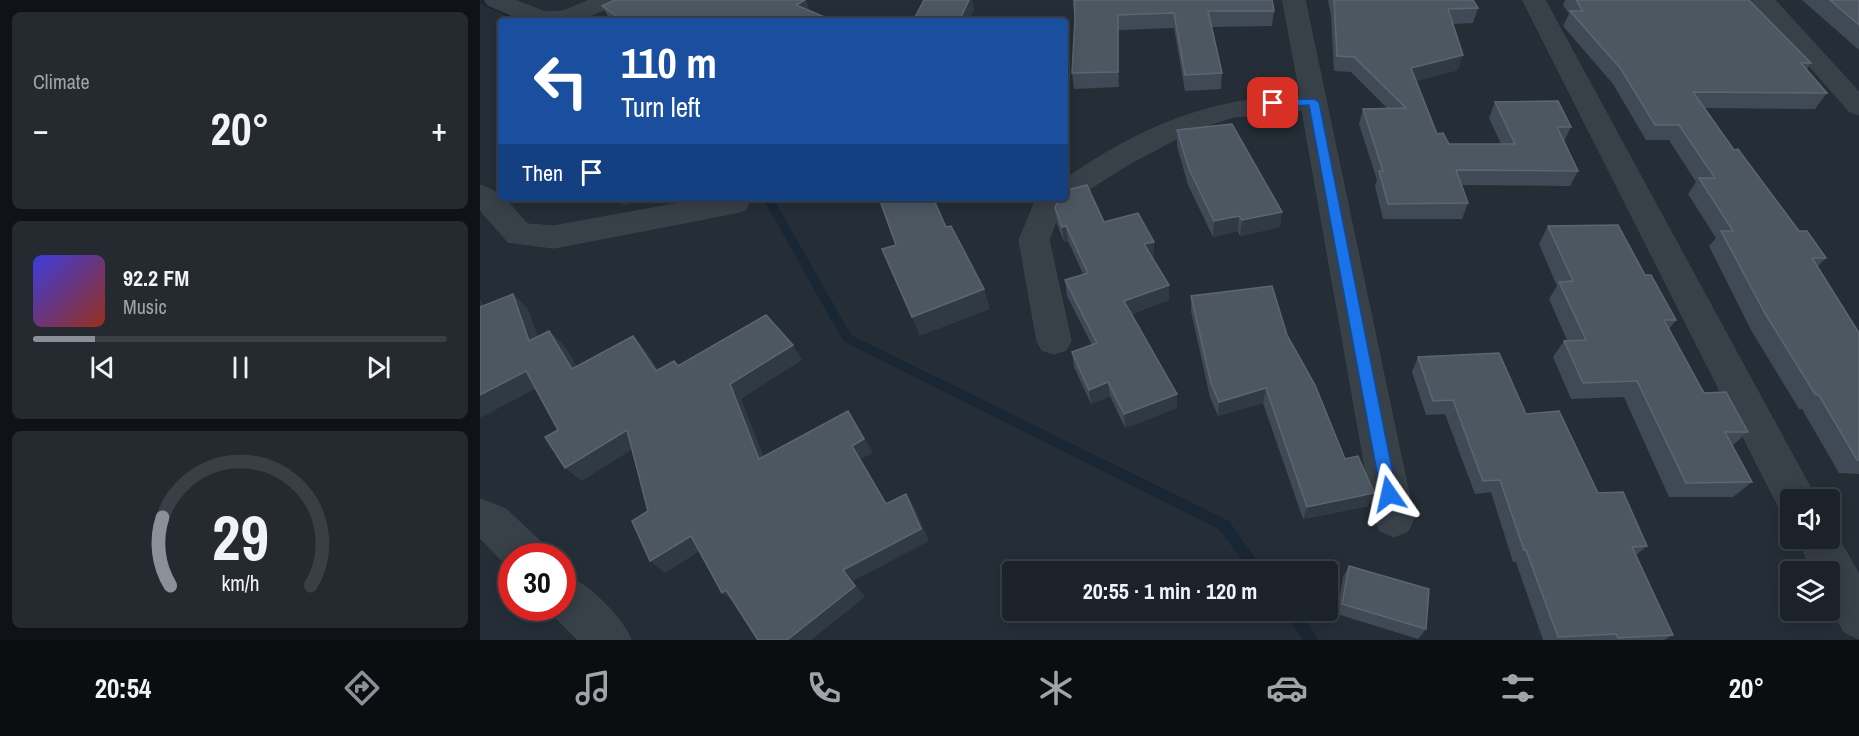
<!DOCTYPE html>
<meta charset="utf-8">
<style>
body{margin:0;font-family:"Archivo Narrow",sans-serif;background:#252a31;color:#f1f3f6;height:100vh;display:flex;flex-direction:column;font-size:22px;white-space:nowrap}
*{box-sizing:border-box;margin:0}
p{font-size:20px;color:#a0a4a8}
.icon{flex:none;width:33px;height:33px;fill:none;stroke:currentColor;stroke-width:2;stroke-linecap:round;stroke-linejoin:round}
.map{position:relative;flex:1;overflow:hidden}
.drawer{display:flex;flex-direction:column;gap:12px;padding:12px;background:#0f1317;width:480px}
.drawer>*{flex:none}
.guide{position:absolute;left:18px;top:18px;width:570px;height:183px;border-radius:6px;box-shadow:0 3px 15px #0003,0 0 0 2px #3a3f46;background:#1a4fa0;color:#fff;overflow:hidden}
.tools{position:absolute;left:1300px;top:489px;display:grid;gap:12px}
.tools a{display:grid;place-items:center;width:60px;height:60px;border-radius:6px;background:#1c2229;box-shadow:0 3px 15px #0003,0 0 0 2px #3a3f46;font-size:30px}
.speed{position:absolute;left:18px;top:543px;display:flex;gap:12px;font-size:30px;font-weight:700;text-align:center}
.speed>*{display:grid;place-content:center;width:78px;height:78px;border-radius:50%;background:#1c2229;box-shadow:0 3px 15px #0003,0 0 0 2px #3a3f46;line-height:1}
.speed .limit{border:9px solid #d22;background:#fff;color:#111}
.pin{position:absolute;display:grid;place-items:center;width:51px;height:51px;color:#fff;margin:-26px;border-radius:12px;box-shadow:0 3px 9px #0006}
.me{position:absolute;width:66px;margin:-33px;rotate:349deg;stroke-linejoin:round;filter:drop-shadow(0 0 4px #0008)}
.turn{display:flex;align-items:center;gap:21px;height:126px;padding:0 24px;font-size:27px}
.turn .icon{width:78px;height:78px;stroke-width:2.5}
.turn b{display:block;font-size:42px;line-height:51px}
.then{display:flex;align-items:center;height:57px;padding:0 24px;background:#0003;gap:12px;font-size:22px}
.big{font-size:45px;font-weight:700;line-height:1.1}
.drawer .widget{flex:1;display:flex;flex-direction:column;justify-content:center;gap:9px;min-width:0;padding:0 21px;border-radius:9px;background:#252a31}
.drawer .dial{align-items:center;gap:0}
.dial svg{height:156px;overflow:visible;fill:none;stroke:#3a3f46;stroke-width:7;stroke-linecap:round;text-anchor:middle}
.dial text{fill:#f1f3f6;stroke:none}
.song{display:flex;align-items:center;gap:18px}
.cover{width:72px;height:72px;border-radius:9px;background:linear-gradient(135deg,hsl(240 70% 55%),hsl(10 70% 35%))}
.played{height:6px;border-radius:3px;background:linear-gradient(90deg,#8c9099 15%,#3a3f46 15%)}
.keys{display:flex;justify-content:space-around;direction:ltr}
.heat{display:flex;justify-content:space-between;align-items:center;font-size:33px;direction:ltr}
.trip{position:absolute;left:522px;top:561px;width:336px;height:60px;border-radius:6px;background:#1c2229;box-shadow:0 3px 15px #0003,0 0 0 2px #3a3f46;font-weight:700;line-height:60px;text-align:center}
.tabs{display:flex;height:96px;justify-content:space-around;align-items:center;background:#0b0e10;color:#a0a4a8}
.tabs .icon{width:42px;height:42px}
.tabs .active{color:#8c9099}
.tabs b{font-size:27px;color:#f1f3f6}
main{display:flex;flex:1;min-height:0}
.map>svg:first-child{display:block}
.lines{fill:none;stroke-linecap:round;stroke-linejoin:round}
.stream{fill:#192634;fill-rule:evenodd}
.minor-casing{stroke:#414951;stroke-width:1}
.minor{fill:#384048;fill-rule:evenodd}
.wall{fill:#404a56}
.shaded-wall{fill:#303a45}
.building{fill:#4c5762;stroke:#5c6671;stroke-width:1.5}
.route{fill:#1a73e8;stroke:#114b97;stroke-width:1.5}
</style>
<main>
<section class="drawer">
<div class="widget"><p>Climate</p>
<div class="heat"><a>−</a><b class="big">20°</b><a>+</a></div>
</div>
<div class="widget">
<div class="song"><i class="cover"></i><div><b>92.2 FM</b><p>Music</p></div></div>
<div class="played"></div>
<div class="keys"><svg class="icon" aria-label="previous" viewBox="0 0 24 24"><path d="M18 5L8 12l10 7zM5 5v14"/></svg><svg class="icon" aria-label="pause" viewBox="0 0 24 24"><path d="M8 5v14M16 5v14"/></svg><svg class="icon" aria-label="next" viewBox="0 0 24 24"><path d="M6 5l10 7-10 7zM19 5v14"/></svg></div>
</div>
<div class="widget dial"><svg viewBox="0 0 100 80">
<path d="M14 69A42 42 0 1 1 86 69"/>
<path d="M14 69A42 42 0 0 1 10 34" stroke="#8c9099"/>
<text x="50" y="56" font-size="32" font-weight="700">29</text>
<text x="50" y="72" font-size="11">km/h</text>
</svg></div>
</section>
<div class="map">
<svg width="1379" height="640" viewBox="0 0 1379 640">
<rect width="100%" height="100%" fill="#252e37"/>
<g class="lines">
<g class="stream">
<path d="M0,0h4l45,21h-10l-39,-17z"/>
<path d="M283,198h10l78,137 378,186 36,51h-14l-32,-43 -376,-188z"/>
<path d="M803,610h16l20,30h-16z"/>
</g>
<defs>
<g id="minor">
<path d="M5,0h29l31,12 18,-1 27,-11h29l-3,5 -40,16h-52l-36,-16z"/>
<path d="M803,0h22l109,518 -6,13 -14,6 -14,-6 -6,-13 -72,-408 -69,7 -40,13 -64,34 -59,37 -11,11 -10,28 22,101 -5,9 -12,4 -12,-4 -5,-9 -18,-101 17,-40 29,-2v-19c76,-52 142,-80 235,-84z"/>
<path d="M1043,0h22l265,487 5,13h-24v16l-9,-3z"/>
<path d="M1272,0h23l84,92v23l-9,-3z"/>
<path d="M0,185c21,6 33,23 47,39l27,2 154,-28h38l3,5 -4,7 -10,3 -181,35 -46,-6 -28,-32z"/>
<path d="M0,499l26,10 35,33 5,14h-34l-1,14 -31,-32z"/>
<path d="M1350,524l29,50v65l-15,-7 -14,-27v-33h-17l-16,-34h33z"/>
<path d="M82,573c25,10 59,42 69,67h-53l-32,-32h16z"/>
</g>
</defs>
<use href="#minor" class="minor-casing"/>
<use href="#minor" class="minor"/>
</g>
<g class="wall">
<path d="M594,0l200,11 -2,15 -60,1 10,46 -1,16 -36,2 -11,-63 -55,2v57l-45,2 -2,-16 3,-55z"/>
<path d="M848,0h145l5,8 -5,15 -20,1 5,46 -42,11 21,53 12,10h52l-12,-26 6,-16 76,25 -7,14 14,30 -8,15 -108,-1 6,18 -6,16h-79l-8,-33 2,-6 -18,-56 4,-15 24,-1 -36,-36 -17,-1 -3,-55z"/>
<path d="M1085,0h184l62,63 -5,7 21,23 -12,16 -110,-1 29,42 65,81 27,27 -8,8 41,67v141l-20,-1 -37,-64h-3l-48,-79 -42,-84 7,-8 -28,-44 8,-12 -27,-42h-23l-33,-56 -50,-58 6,-12 -6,-9z"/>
<path d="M1322,0h57v50z"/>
<path d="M122,6l208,5 24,10h-223z"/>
<path d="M697,130l103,97 -40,9 -2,-5 -25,6 -25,-52 -11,-39z"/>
<path d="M575,208l49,14 50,35 -2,1 17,42 -37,14 45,80v14l-52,20 -15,-32 -19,8 -17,-37 -2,-15 20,-7 -25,-49 -2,-16 18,-6 -15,-33 -4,1 -7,-18z"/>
<path d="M1068,226l97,49 31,45 -7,9 35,64 44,39 -16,14 20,36 -19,15h-64l-45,-100 -53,2 -18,-42 11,-16 3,-1 -18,-41 8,-13 -18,-42z"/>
<path d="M711,296l154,163 23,47 -65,13 -40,-116 -45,13 -8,-19 -19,-86z"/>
<path d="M938,357l108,57 121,132 -11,9 37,80 -9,5h-121l-27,-78h-3l-22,-70 -16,2 -30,-80 -19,1 -14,-43z"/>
<path d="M869,566l77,63 -8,10 -81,-25 6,-37z"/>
</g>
<g class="shaded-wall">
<path d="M326,0l6,17 -16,-12z"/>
<path d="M489,0h3l2,10 -5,11h-10z"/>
<path d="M638,15l1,15v57l-1,-15z"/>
<path d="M983,55l-5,15 -51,14 4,-16z"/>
<path d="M138,198h23l-17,8z"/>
<path d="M802,212l-2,15 -40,9 2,-16z"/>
<path d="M759,216l-1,15 -25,6 1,-16z"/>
<path d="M586,226l2,15 -4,1 -2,-15z"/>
<path d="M674,242v15l-9,3 -1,-16z"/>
<path d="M689,285v15l-44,16 -1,-15z"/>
<path d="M504,289l6,20 -70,27 -8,-19z"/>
<path d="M33,294l15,15 17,47 -16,-15z"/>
<path d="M0,299l14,24 -14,-13z"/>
<path d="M69,331l15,14 23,38 -15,-14z"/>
<path d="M153,336l13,15 23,35 -13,-15z"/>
<path d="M313,345l9,15 -61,39 29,73 -11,-13 -29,-75z"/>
<path d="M46,371l16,14 -62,33v-23z"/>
<path d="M628,382l2,14 -19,8 -2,-14z"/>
<path d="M786,388l-3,15 -45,13 1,-14z"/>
<path d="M697,394v14l-52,20 -1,-14z"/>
<path d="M368,411l25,42 -12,6 33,57 -42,-70z"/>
<path d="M147,430l15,13 -60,38 -17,-13z"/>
<path d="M894,493l-6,13 -65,13 4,-12z"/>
<path d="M426,494l8,12 15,35 -76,40 12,16 -54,43h-24z"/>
<path d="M211,536l14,12 -40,25 -15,-12z"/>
<path d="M246,590l9,13 -13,-10z"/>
</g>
<g class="building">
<path d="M135,0h190l-9,5 38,16h-210l-22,-15z"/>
<path d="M444,0h45l-10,21h-46z"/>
<path d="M594,0h198l2,11h-66l14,62 -37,2 -11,-62 -56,2v57l-46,1 3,-55z"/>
<path d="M854,0h139l5,8 -30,1 15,46 -52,13 26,66 6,-1 6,11h66l-20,-42 63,-1 13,26h-14l21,44 -122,-1 12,33 -80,1 -9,-33h4l-20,-62 43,-1 -52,-51 -17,-1z"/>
<path d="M1096,0h173l62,63h-10l26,30 -134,-1 41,58 4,-1 61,82h8l19,27h-14l47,75v127h-2l-38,-65 -4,-1 -49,-79 -45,-84h12l-34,-53h16l-36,-53h-24l-34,-56 -51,-58h13z"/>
<path d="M1350,0h29v25z"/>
<path d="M752,124l50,88 -40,8 -3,-4 -25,5 -25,-52 -12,-39z"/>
<path d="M607,185l17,37 34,-9 16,29 -10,2 25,41 -45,16 53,93 -53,20 -16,-32 -19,8 -17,-38 25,-9 -32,-63 23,-7 -22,-47 -4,1 -7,-19 4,-10h6v-7l2,-1z"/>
<path d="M399,198h54l13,29 5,-1 33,63 -72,28 -30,-68 14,-4z"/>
<path d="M1138,225l27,50h6l25,45h-12l40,73 22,-1 22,40h-23l27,50 -66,1 -49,-102 -54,2 -19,-42 22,-1 -27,-58 14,-1 -25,-55z"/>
<path d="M792,286l15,49 28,50 30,74 13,-3 16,37 -67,14 -41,-119 -47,14 -8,-19 -20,-87z"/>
<path d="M33,294l16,47 20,-10 23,38 61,-33 23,35 18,-10 4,5 88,-51 27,30 -63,39 29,75 89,-48 16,28 -12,7 34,58 20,-10 15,35 -78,41 12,16 -68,54h-29l-32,-50 -4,3 -31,-57 -41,25 -18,-40 16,-10 -21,-81 -62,38 -20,-31 13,-7 -32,-59 -46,24v-88z"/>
<path d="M1019,353l27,61 33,-3 39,82 25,-1 24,54 -15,1 41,88 -55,3 -2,-4 -58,3 -32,-87h-2l-24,-70 -17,1 -30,-81 -20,1 -15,-44z"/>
<path d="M869,566l80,23 -3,40 -84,-25z"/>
</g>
<path class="route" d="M834,99l5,3 78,392 -2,6 -6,2 -5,-2 -3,-6 -72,-389 -36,2 -5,-4 5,-3z"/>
</svg>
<div class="tools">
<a><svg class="icon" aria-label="sound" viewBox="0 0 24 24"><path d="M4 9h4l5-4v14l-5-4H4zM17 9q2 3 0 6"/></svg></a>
<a><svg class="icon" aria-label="layers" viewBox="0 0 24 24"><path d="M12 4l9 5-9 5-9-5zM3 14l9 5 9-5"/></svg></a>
</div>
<div class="speed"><div class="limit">30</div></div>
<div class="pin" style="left:793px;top:103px;background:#d93025"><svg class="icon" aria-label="arrive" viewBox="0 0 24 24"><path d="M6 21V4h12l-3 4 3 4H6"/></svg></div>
<svg class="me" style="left:909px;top:494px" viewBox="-20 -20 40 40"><path d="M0-17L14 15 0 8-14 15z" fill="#1a73e8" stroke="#fff" stroke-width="4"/></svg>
<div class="trip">20:55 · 1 min · 120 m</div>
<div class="guide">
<div class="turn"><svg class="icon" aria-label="left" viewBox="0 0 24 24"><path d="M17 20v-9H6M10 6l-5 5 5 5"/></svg><div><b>110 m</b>Turn left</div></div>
<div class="then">Then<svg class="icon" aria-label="arrive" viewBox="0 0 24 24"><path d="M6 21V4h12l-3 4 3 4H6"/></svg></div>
</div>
</div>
</main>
<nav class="tabs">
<b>20:54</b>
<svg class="icon active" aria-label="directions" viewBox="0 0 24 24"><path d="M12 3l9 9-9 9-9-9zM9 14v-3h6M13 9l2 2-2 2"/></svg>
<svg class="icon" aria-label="music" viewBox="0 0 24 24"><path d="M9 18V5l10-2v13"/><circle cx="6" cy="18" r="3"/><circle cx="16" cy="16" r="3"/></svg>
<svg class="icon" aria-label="phone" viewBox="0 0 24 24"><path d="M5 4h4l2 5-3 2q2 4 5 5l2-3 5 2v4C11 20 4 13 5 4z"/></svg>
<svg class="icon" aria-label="climate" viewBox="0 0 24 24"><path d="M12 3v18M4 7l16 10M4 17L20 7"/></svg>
<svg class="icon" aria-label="car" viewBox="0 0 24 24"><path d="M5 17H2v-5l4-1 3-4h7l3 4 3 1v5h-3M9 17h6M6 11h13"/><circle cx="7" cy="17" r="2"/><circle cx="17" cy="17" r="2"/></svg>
<svg class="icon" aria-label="filters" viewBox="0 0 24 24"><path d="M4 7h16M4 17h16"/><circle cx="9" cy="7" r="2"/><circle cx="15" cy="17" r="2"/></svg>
<b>20°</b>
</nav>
